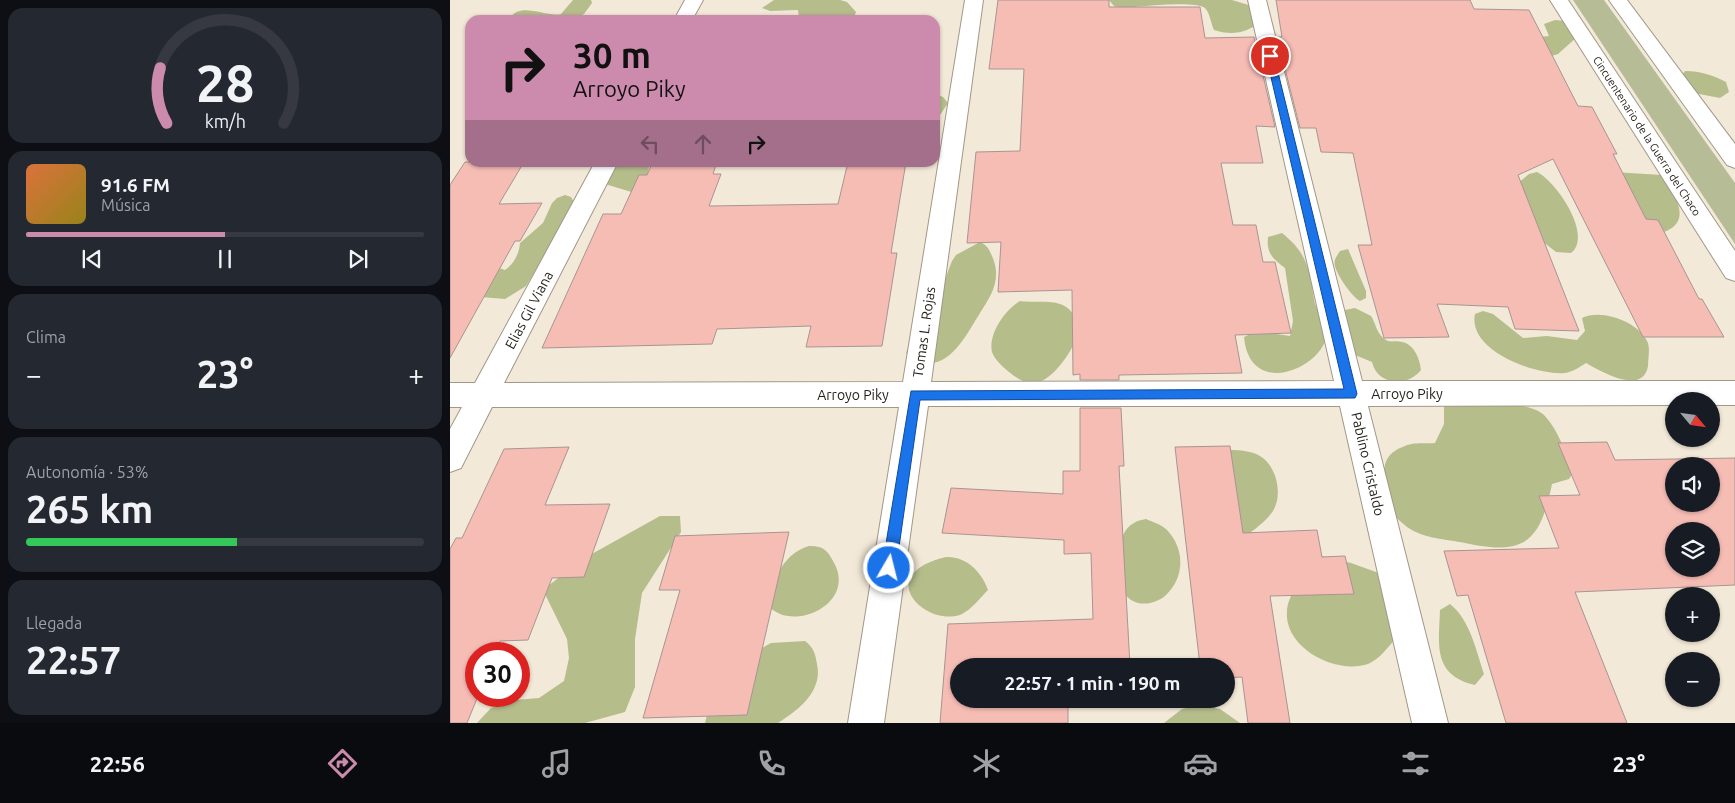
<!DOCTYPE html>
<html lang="es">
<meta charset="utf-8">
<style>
body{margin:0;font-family:Ubuntu,sans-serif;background:#242831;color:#f1f3f6;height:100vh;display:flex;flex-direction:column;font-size:19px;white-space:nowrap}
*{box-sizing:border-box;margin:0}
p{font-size:16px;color:#9ea1a6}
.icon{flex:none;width:28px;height:28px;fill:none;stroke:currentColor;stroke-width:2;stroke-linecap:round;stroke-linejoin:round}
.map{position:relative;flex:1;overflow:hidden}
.side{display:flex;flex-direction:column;gap:8px;padding:8px;background:#0d0f14;width:450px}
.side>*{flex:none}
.hud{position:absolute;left:15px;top:15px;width:475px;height:152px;border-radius:15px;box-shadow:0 1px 4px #0004;background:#cc8bad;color:#111;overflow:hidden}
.needle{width:32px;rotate:119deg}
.fabs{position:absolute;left:1215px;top:392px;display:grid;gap:10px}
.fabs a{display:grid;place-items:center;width:55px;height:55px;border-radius:50%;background:#171b24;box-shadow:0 1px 4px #0004;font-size:25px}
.speed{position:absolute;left:15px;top:642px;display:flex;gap:10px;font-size:25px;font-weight:700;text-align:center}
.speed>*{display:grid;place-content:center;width:65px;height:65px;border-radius:50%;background:#171b24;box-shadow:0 1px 4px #0004;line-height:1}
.speed .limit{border:8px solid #d22;background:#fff;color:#111}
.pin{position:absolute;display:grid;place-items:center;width:42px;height:42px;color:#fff;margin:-21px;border:2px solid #fff;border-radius:50%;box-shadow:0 1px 5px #0007}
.me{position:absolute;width:55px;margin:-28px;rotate:8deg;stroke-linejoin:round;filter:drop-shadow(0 0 4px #0008)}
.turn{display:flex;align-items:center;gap:18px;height:105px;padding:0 25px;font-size:22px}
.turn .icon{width:65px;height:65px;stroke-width:2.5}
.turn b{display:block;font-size:35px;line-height:42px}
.lanes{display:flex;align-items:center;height:48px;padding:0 25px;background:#0003;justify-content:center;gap:25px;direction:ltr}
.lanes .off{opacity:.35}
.big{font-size:38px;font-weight:600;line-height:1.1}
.side .tile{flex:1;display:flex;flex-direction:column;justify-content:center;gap:8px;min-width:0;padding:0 18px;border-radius:15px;background:#242831}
.side .dial{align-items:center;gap:0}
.dial svg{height:130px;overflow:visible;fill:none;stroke:#363941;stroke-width:7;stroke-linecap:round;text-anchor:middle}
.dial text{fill:#f1f3f6;stroke:none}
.song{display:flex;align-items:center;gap:15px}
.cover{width:60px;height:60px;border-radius:8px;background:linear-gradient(135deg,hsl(20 70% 55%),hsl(50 70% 35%))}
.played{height:5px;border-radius:2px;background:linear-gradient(90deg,#cc8bad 50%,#363941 50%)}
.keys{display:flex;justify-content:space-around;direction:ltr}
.heat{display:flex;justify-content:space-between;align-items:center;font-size:28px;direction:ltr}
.charge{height:8px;border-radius:4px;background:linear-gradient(90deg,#34c759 53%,#363941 0)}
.trip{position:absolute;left:500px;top:658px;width:285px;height:50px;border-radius:25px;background:#171b24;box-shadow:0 1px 4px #0004;font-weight:600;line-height:50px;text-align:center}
.dock{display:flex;height:80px;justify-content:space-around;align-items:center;background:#090b0e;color:#9ea1a6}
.dock .icon{width:35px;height:35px}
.dock .active{color:#cc8bad}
.dock b{font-size:22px;color:#f1f3f6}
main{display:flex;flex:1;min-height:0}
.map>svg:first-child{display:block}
.green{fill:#b6bd96}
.forest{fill:#b5bd8b}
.building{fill:#f6bdb5;stroke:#a99491;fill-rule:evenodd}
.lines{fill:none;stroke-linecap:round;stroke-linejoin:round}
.minor-casing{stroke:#a19888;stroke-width:2}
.minor{fill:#fff;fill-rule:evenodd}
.route{fill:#1a73e8;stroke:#114b97}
.labels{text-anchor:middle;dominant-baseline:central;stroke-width:4.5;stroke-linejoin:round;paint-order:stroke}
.far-street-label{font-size:11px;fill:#201d16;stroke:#fff}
.street-label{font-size:14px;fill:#201d16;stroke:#fff}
</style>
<main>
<section class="side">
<div class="tile dial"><svg viewBox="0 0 100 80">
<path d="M14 69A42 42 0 1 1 86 69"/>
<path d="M14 69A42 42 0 0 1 10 35" stroke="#cc8bad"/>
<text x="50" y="56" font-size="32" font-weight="700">28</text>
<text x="50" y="72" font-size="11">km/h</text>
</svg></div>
<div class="tile">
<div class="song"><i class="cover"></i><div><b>91.6 FM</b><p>Música</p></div></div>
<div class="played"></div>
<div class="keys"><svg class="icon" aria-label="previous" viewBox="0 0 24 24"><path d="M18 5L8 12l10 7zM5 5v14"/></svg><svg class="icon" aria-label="pause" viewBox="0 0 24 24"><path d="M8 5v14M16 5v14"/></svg><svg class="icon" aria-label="next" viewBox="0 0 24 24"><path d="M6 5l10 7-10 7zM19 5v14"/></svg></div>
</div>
<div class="tile"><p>Clima</p>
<div class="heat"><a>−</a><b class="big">23°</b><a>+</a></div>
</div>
<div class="tile"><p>Autonomía · 53%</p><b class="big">265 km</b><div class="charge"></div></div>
<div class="tile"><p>Llegada</p><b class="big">22:57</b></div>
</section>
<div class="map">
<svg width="1285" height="723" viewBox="0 0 1285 723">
<rect width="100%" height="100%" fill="#f3e9d8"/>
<path class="green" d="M1123,0h31l131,183v61z"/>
<g class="forest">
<path d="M123,0h18l1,3 -8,11 -9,5 -66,1c10,-20 37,-2 52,-6z"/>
<path d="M324,0h66l7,2 9,10 -3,8c-14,0 -41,3 -54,-3l-1,-7 -28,1 -8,-3z"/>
<path d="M659,0h123l20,6 4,19c-13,9 -27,10 -42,5 -3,-6 -4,-17 -9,-22 -11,-8 -67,-1 -84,0l-7,-2z"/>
<path d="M1105,20l11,1 11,16 -19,17 -10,3 -9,-20 10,-1 -5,-12z"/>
<path d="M1235,71c16,0 27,4 41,11l3,10 -9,6 -26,-5 -14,-15z"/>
<path d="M485,94l8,3 5,6 -10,15 2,4 -5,10z"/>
<path d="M162,163h38l-2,9 2,4 -12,18 -33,-10 3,-9 6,-5z"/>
<path d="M1087,172c20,10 56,64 34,81l-15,-1 -19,-15 -20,-53 12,-10z"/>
<path d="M1163,172l49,3c12,19 32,46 2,57l-8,-2 -48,-53z"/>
<path d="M115,195l6,2 4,7 -11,35 -21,19 -17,28 -21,13 -24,-2 18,-29 6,2c9,-6 14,-16 15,-27l23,-20 9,-20 5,-5z"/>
<path d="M832,233c25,20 27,35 32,66 1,12 12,18 13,31 2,36 -77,72 -83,7l13,-6 33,5 3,-15 -8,-53c-12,-9 -19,-15 -17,-31z"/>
<path d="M530,242c7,3 9,7 12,14 10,22 0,39 -12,57 -12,19 -30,57 -58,49 -8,-2 -11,-3 -16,-9l3,-8 32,-43 3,-20 8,-21 4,-6z"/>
<path d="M898,249l18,42v7l-6,3c-8,-4 -23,-26 -25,-35 -2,-6 2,-10 5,-15z"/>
<path d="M570,301c20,3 47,-6 56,19 4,10 -3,28 -9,36 -7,10 -20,27 -34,27 -9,0 -18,-6 -24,-11 -7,-6 -14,-12 -17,-20 -4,-18 13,-42 28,-51z"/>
<path d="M905,308l16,8c5,8 6,19 15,24 5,3 10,0 16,2 12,2 18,17 19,28 -14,18 -44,15 -49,-8l-17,-7 -16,-35 6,-10z"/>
<path d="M1033,311l10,3 30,24 24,-2 30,4 8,-9 -3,-13c19,-10 58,4 66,25 2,7 0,16 0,23 -5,30 -48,5 -62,-3 -6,4 -14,9 -21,10 -28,3 -98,-22 -90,-59z"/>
<path d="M994,404c25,0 83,-6 101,12 13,14 21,38 29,55l-5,8 -17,5c-12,58 -27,72 -87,59 -19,-4 -41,-4 -58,-16 -5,-4 -13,-11 -16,-16 -3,-4 -3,-13 -4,-18 -4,-22 -7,-38 18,-47 8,-4 21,-2 30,-3l9,-19z"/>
<path d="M780,450c10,0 22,1 30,6 17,10 23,39 13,55 -7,10 -19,19 -29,26l-49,-66z"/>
<path d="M210,516h20l1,16 -39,61 -7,46v48l-10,25 -40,11h-108l14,-15 24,-8 24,-2 25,-17 5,-23 -2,-19 -24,-49 38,-30z"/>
<path d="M696,519c7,3 16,6 21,11 18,19 18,47 -1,65 -13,12 -37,13 -44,-7 -2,-5 -1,-13 -2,-19 -1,-23 -1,-46 26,-50z"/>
<path d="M359,546c13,0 18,3 24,15 26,43 -43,74 -66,43 8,-25 14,-49 42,-58z"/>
<path d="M871,556l30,7 47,17 -2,58c-8,9 -16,21 -28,26 -32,11 -85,-16 -81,-54 2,-20 22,-39 34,-54z"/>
<path d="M496,557c20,-1 36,15 42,33 -8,8 -16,19 -26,24 -34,15 -92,-39 -16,-57z"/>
<path d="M1000,604c20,16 26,46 34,70l-9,11c-43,-10 -36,-41 -35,-75z"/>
<path d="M355,641c9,7 10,12 12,23 6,27 -18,46 -39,59h-73l2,-8 53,-66 11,-6z"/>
<path d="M750,705l20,4 20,14h-76l18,-14z"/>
</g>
<g class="building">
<path d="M548,0h111v7h91l5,31 49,-1 21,90 -19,-1 7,37h-42l12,62h23l7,37h12l16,71 -56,2 7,38 -123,2v5h-39v-6l-7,1 -1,-85 -74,2 3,-50 -34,1 9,-91 44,-1 4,-82h-35z"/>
<path d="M826,0h194l4,9 55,1 49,96 14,1 25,47h-4l33,65 12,1 41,79h3l22,38h-81l-90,-178 -35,16 61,156 -64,-2 -7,-22 -71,-3 12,33 -65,1 -26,-93h14l-19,-92 -32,-1 -5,-24h-16l-23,-91h5z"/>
<path d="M15,162h59l-25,42 43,-1 -22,38h-5l-65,117v-173z"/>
<path d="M203,162h64l-4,12h8l-12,32 129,-2 10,-42h58l-15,91h6l-15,93 -76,1 5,-21 -94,3 -5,15 -170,4 61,-134h18l18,-39h8z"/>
<path d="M630,408h41l3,58h-5l11,200h-171v33h109v24h-128l8,-99 145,-5 -2,-66 -27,1v-14l-122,-7 9,-45 112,6v-23h17z"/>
<path d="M1157,442l8,18 120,-2v127l-160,7 52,131h-121l-38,-128 -11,1 -13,-45 115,-3 -20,-52 41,-1 -22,-52zM1224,466h37v38h-37zM1224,531h37v38h-37z"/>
<path d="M780,446l13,87 74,-3 5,27 23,-1 9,38 -84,2 20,127h-42l-6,-46 -16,1v-12h-26l-25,-219z"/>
<path d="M119,447l-24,58 65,-1 -26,73 -32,1 -24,62 -28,1 -5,13h-19l2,42 -11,27h-17v-174l6,-11h6l42,-89z"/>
<path d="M339,532l-42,183 -104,3 37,-128h-21l16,-54z"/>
</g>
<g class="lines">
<defs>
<g id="minor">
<path d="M235,0h18l-11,20h-18z"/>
<path d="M515,0h18l-52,382 403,-1 -86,-381h18l96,381h373v24h-24v-4h-37v4l-306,1 80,317h-36l-72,-317h-412l-44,317h-36l51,-316h-407l-31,61 -11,4v-43l12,-22h-12v-24h25l120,-221h23l-114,221 399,-1z"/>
<path d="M1100,0h18l167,251v30l-9,-3z"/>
<path d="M1159,0h18l108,144v24l-8,-3z"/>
</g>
</defs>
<use href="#minor" class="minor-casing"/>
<use href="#minor" class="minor"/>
</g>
<path class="route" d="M820,54l4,2 83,338 -2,4 -435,2 -24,168 -2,5 -5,2 -5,-2 -2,-5 29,-177 433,-2 -78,-333z"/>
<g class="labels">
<g class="far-street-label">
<text transform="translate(1197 136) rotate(57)">Cincuentenario de la Guerra del Chaco</text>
</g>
<g class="street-label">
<text transform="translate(79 310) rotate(-62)">Elias Gil Viana</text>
<text transform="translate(474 332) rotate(-82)">Tomas L. Rojas</text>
<text x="957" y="394">Arroyo Piky</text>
<text x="403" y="395">Arroyo Piky</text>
<text transform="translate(918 464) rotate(77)">Pablino Cristaldo</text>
</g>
</g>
</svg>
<div class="fabs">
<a><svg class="needle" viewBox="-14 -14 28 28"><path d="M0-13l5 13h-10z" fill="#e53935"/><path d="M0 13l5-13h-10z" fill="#9ea1a6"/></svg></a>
<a><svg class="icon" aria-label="sound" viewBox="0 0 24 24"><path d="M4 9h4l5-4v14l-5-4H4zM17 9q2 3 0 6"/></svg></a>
<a><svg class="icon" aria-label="layers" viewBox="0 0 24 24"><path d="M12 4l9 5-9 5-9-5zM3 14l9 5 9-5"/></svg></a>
<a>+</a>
<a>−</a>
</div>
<div class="speed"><div class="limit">30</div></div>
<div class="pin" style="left:820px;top:56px;background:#d93025"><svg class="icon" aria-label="arrive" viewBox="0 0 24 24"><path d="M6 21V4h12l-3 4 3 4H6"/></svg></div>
<svg class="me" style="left:439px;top:568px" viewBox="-20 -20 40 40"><circle r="17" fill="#1a73e8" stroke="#fff" stroke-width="3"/><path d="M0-11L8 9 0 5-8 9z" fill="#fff"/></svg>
<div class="trip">22:57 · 1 min · 190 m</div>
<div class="hud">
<div class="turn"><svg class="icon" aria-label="right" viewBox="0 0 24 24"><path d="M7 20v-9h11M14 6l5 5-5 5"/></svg><div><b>30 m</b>Arroyo Piky</div></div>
<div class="lanes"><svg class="icon off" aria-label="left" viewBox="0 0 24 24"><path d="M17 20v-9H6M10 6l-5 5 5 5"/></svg><svg class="icon off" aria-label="ahead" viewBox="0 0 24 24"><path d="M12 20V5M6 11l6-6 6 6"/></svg><svg class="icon" aria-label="right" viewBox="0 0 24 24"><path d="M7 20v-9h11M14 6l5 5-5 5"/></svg></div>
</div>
</div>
</main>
<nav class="dock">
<b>22:56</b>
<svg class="icon active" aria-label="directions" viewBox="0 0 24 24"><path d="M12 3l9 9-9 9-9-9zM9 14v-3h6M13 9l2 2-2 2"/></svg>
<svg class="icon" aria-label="music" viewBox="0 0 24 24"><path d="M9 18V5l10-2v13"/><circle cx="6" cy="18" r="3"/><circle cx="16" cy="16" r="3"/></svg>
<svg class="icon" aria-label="phone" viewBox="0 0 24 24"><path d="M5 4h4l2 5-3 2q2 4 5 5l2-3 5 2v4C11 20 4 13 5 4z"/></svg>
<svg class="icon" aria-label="climate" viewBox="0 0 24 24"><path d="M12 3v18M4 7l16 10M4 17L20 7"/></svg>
<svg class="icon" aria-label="car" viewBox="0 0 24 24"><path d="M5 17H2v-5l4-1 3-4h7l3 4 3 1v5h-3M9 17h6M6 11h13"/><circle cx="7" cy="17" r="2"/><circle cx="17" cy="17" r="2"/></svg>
<svg class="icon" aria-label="filters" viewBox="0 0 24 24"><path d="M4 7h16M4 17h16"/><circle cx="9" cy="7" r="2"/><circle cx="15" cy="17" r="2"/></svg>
<b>23°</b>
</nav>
